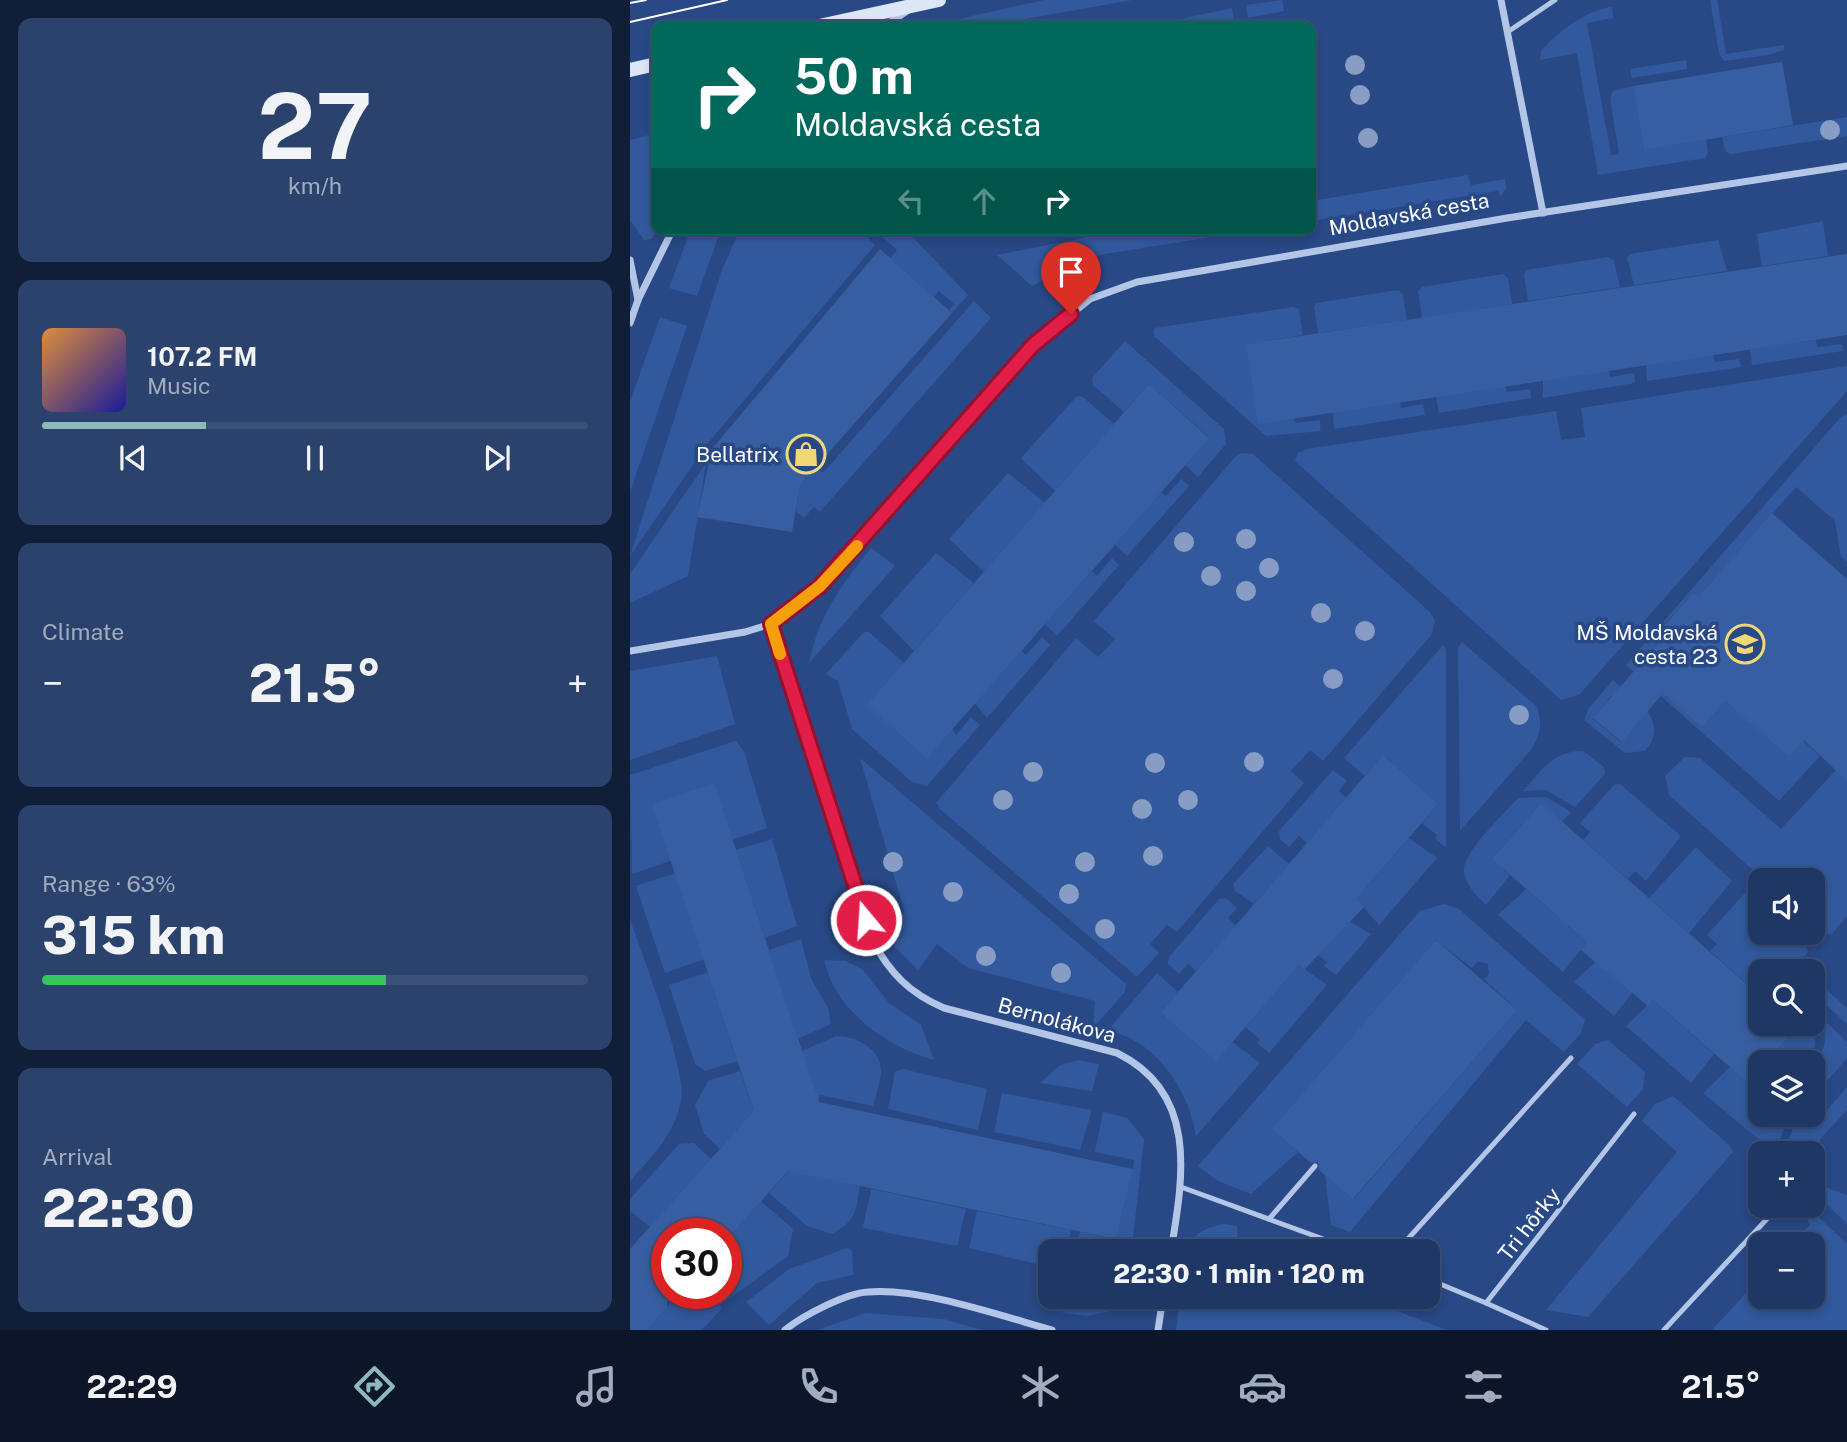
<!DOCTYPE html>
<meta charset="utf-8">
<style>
body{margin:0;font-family:"Public Sans",sans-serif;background:#2b426d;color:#f1f3f6;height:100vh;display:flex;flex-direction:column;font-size:26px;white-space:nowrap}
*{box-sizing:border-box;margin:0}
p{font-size:23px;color:#a1acbf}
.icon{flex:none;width:38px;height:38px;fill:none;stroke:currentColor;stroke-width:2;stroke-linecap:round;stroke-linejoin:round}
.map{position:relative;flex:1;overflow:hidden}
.details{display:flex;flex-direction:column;gap:18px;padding:18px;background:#101e37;width:630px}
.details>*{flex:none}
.top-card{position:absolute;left:21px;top:21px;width:665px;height:214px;border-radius:14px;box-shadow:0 4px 10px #0003,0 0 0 2px #3c5178;background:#00695c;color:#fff;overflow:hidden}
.tools{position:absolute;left:1118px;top:868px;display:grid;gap:14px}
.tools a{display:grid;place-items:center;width:77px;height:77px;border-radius:14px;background:#1e3764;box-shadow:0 4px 10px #0003,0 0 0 2px #3c5178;font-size:35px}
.speed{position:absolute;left:21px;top:1218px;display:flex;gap:14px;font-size:35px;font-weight:700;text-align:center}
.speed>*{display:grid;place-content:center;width:91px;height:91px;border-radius:50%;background:#1e3764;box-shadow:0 4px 10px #0003,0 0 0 2px #3c5178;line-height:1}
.speed .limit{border:10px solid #d22;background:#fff;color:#111}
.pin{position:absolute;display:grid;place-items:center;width:60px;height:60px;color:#fff;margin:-72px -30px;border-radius:50% 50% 50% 0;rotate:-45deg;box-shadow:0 0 7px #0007}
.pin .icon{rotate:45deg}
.me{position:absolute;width:77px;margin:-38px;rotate:342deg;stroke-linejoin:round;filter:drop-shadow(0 0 5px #0008)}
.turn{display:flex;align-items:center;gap:24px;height:147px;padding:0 28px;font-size:32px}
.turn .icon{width:91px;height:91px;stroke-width:2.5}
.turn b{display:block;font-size:49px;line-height:60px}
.lanes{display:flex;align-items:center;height:66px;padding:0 28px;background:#0003;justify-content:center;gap:35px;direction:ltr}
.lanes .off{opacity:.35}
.big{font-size:52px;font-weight:800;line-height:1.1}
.details .tile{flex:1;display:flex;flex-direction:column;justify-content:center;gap:10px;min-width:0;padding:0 24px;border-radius:14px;background:#2b426d}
.details .dial{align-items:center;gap:0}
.dial b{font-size:91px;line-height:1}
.song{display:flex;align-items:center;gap:21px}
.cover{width:84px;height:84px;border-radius:10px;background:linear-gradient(135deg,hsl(30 70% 55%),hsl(240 70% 35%))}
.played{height:7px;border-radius:4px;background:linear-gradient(90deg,#8bbbb9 30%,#3c5178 30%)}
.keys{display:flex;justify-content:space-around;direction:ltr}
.heat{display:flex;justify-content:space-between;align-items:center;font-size:38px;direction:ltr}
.charge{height:10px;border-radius:5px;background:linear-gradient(90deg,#34c759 63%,#3c5178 0)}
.trip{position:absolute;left:408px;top:1239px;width:402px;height:70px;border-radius:14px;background:#1e3764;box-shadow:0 4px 10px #0003,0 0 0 2px #3c5178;font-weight:800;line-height:70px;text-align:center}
.dock{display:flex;height:112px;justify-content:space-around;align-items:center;background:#0c1628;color:#a1acbf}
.dock .icon{width:49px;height:49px}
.dock .on{color:#8bbbb9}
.dock b{font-size:32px;color:#f1f3f6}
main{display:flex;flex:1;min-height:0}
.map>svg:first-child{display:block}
.green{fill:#32599d;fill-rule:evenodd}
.building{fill:#385ea2}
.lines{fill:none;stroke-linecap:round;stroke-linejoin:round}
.lane{stroke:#b3c6e8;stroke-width:5}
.street{stroke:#b3c6e8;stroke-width:7}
.secondary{stroke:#dce6f7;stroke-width:14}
.tram{stroke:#fff;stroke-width:2}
.tree{fill:#889dc4}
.route-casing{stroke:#92132f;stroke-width:18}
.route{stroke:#e11d48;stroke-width:12}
.slow{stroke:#f59e0b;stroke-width:12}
.labels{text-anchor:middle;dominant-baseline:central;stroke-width:7;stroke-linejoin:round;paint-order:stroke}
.street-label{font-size:21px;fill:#fff;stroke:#284986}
.poi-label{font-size:21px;fill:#fff;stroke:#284986;text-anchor:end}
</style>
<main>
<section class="details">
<div class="tile dial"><b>27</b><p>km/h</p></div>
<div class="tile">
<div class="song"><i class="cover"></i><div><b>107.2 FM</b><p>Music</p></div></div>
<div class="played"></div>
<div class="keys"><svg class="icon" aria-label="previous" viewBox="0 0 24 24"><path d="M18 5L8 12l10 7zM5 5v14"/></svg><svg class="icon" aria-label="pause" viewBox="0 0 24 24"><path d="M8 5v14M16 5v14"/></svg><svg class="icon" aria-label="next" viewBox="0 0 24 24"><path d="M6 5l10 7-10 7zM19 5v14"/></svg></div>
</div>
<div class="tile"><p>Climate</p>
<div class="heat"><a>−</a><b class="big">21.5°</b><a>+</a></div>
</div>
<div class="tile"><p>Range · 63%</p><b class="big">315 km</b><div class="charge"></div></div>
<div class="tile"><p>Arrival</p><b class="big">22:30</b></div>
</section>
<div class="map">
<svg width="1217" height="1330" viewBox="0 0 1217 1330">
<rect width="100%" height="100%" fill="#284986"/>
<g class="green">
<path d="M414,0h88l-145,26h-60z"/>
<path d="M652,0l2,11 -36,7 -2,-13z"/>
<path d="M1080,0h7l9,54 58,-9v5l-16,5 -44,6 -5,-8z"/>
<path d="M982,7l1,11 -26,5 24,132 8,-1 -9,-56 3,-7 20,-5 11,64 62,-11 2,14 -3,5 -107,17 -21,-122 -37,7 1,-9c17,-19 45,-41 71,-44z"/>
<path d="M602,8l2,14 -20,4h-37l-1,-6z"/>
<path d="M1056,60l1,9 -55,9 -2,-9z"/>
<path d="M1217,117v19l-117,18 -5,-3 -3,-14z"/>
<path d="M26,133l2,96 -7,10 -7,1 -14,-20v-80z"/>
<path d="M838,175l3,10 34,-6 1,10 -6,8 -2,-6 -187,30v-20z"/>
<path d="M1193,221l5,35 -66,10 -5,-32z"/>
<path d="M61,229h30l-24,67 -28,-8z"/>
<path d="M110,229h120l15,16 -167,198 -78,113 92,-286z"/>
<path d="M251,229h24l63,66 -16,18 -3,-3 5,-6 -15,-13 -5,6 -44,-39 7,-8 -19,-17z"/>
<path d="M497,229h134l-156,25 -38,12 -35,20 -35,-31z"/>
<path d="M1088,240l9,31 -93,14 -7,-27 3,-4z"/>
<path d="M978,257l6,4 6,26 -92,14 -4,-26 2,-5z"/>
<path d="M873,274l5,4 4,26 -90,14 -4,-27 4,-4z"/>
<path d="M768,290l5,4 4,26 -89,13 -4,-26 2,-4z"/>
<path d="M344,301l17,17 -171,194 -6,-5 -10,11 -8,-7 4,-26 16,-18 7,6z"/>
<path d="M663,307l6,2 4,26 -57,9 50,79 24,-3 1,11 -55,5 -111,-99 -2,-5 2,-4z"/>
<path d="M30,317l27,9 -57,166v-90z"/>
<path d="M1186,340l1,7 25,-3 1,7 -91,14 -2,-16z"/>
<path d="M495,341l99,88 2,15 -28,33 -13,-12 24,-28 -60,-53 -25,28 -31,-27 -1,-7z"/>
<path d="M1083,355l2,7 24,-3 2,8 -94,14 -1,-17z"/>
<path d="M1217,366v25l-268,304 -18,5 -266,-239 3,-8 9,-4 249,-38 5,29 24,-3 -4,-29z"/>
<path d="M979,370l1,7 24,-4 1,10 -92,15v-18z"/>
<path d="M875,385l2,7 23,-3 1,9 -92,15 -3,-17z"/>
<path d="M447,396l6,1 31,27 -59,67 -34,-33z"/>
<path d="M770,402l1,6 22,-4 2,11 -91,14 -1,-17z"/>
<path d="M1217,414v148l-6,-5 -6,-36 -39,-34 -62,70 -4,68 -37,-32 -30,33 6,5 -29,32 33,29 29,35 24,-26 77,40 17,15 -41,45 -153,-136 213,-246z"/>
<path d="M612,453l11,1 177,158 5,9 -3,13 -109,127 -13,-11 -19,21 13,12 -127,149 -10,-7 -17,19 9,9 -22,24 -196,-167 -5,-7 140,-165 22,19 17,-18 -21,-18 142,-165z"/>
<path d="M76,463l-18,113 -58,27v-29z"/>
<path d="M378,473l37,30 -61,69 -35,-33z"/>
<path d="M551,479l8,7 -62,70 -12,-12 46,-52 5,4z"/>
<path d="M241,548l24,18 -86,97c9,-47 33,-79 62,-115z"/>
<path d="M306,553l38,30 -60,68 -34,-35z"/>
<path d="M482,558l7,7 -62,71 -12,-12 47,-53 5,5z"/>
<path d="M234,632h5l35,31 52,72 15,-18 9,8 -53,61 -15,-4 -60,-53 -14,-48 -12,-7z"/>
<path d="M412,637l8,8 -63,73 -12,-15 46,-52 5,4z"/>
<path d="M832,642l75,65c6,18 3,27 -6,43l-71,81 -2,-183z"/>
<path d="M813,645l3,5v198l-11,-10 2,-3 -15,-12 16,-19 -55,-49 -18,21 -21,-18z"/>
<path d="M87,656l18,68 -105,36v-89z"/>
<path d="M983,680c22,19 59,41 32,71l-20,2 -41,-33 5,-12zM981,696l29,25 -19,21 -28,-23z"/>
<path d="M106,741l8,10 23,77 -135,46 -2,-99z"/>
<path d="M953,751l21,16 1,7 -30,33 -29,-17 -23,1c17,-19 31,-41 60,-40z"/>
<path d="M1055,757l15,1 81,71 55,-59 11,10v136l-15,18 -8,-1 -11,-9v-44h-49l-95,-85 -4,-19z"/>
<path d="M230,758l266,226 -1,8 -32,36 2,-27 -127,-33 -31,-24 -19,26 -28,-28 2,-13 12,-19z"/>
<path d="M703,770l14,11 -8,10 7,7 -39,45 -8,-7 -10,11 -9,-8 -1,-8z"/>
<path d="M990,784l61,52 -35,45 -11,-10 -7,8 -45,-39 7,-8 -10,-9 34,-38z"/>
<path d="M916,797l25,15 -9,10 -22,-18 -48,55 18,16 -24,30c-9,-9 -19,-18 -22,-32 -4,-19 41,-60 54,-75z"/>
<path d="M779,838l28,20 -58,67 -23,-26z"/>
<path d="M142,839l25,87 -32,12 -29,-88z"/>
<path d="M638,846l21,18 -35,40 -19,-13 -2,-7z"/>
<path d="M1066,847l36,34 -43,52 -40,-35z"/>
<path d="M46,873l29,86 -40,14 -29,-87z"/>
<path d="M896,889l61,53 -24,30 -65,-57z"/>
<path d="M1115,893l15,11v29h33l13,12 2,7 -17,19h-31v13l-5,7 -45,-40 7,-7 -10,-9z"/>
<path d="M596,898l11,10 -9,10 8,8 -40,45 -8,-7 -9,10 -11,-10 1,-7 50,-58z"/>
<path d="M814,904l15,5 126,111 -4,13 -17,19 -38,-32 -176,212 -19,-7 -6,-50 29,24 163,-189 -33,-31 5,-5 -1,-10 -10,-3 -6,7 -36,-28 -163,189 25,23 -47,42 -33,-13 -20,-15 222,-255z"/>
<path d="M0,919c12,36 57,150 51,181 -6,34 -29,56 -51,81z"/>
<path d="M720,922l21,12 -35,41 -12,-9 3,-4 -15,-12z"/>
<path d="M171,939l10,39 17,30 3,16 -33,15 -29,-89z"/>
<path d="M972,956l36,30 -24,30 -40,-34z"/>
<path d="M194,960l21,1 17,8 27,34 32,22 13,35c-47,-13 -99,-49 -110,-100z"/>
<path d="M669,965l28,20 -58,68 -12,-10 3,-4 -15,-12z"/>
<path d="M78,972l29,89 -32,10 -10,-7 -26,-79z"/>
<path d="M527,973l21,19 -18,21 56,48 16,-19 28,21 -64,73c-6,-44 -41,-98 -89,-105z"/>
<path d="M1183,978l34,30v16l-34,-31z"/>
<path d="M1023,1000l61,54 -23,29 -65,-57z"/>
<path d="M1183,1009l3,3 -1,34 -6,16h-43l30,-34 -4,-4h21z"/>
<path d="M1194,1020l23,22v16l-34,39v-21l12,-33z"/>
<path d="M206,1036c20,0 46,13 45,36 -1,11 -5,23 -8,34l-53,-11 -19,78 59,13c-5,27 -3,34 -28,48l-25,-8 -38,-33 25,-28 -49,-44 -25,28 -16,-15 -9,-29 13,-24 32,-10 13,38 55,-18 -6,-40z"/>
<path d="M978,1040l37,32 -2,17 -16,18 -50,-43 18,-20z"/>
<path d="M448,1060l21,4 -7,27 -52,-8 20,-18z"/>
<path d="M1100,1067l18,16 12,-14v46h29l-14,38 -72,-60z"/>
<path d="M273,1069l84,20 -9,41 -90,-21 7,-37z"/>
<path d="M1217,1087v23l-40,43h-23l14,-38h15v-5l8,7z"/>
<path d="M372,1093l90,17 -12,40 -86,-18z"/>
<path d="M1043,1096l56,49 4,7 -145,165 -42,-7 131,-158 -35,-31 13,-17z"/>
<path d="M473,1112l24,6 17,21 -12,108 -3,4h-53l4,-19 36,7 17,-70 1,-9 -39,-8z"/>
<path d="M64,1143l17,16 -61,68 -20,-16v-12l49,-55z"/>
<path d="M1193,1186l24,9v29l-34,-33z"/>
<path d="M241,1189l95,20 -9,37 -94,-18z"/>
<path d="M131,1201l32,28 -5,27 -59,43 -5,-6 2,-52z"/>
<path d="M1177,1206l40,38v86h-135l48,-52v19h53v-53h-21l18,-19 -8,-14z"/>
<path d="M347,1211l94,19 -5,21h-16v16l-81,-19z"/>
<path d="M594,1224l13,2 1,23 6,2h-57c4,-17 20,-24 37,-27z"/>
<path d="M217,1248l5,2 1,25 -36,8 -48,42 -23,-23 43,-33z"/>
<path d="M49,1293h28l15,15 -20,22h-55z"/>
<path d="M436,1297h37l9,14 -25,5 -24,-3z"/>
<path d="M550,1297h181l86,33h-271z"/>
<path d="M235,1313l79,6 37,11h-163z"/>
</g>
<g class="building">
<path d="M1152,62l11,63 -149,25 -11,-64z"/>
<path d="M250,249l72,64 -152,172 -8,47 -95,-15 15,-68z"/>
<path d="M1217,254v81l-589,89 -12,-80z"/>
<path d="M519,384l60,54 -282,320 -60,-53z"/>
<path d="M1142,513l75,66v202l-43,-41 -15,17 -63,-56 -24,26 -39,-34 -41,49 -29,-24 76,-87 -6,-4 30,-34 6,4z"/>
<path d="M753,755l55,49 -82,95 8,8 -60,63 -5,-5 -83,96 -56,-48z"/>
<path d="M84,783l105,319 314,67 -17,70 -328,-68 -56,63h-65v73l-20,23h-17v-81l124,-138 -102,-306z"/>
<path d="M911,803l219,193v28h31l5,4 -30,34h-6v7l-12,14 -95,-83 -5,6 -67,-56 6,-8 -95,-83z"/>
<path d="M806,940l81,70 -164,189 -34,-29 -1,-8 -7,1 -39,-34z"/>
</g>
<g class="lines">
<g class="lane">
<path d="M879,31l46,-31"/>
<path d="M551,1187l175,64"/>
<path d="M639,1219l46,-53"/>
<path d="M767,1251l174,-193"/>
<path d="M798,1279l58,24 148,-189"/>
<path d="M856,1303l60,27"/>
<path d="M1034,1330l115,-124"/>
</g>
<g class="street">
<path d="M871,0l42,213"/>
<path d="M254,26l23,-15"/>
<path d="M0,260l8,40"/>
<path d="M0,323l8,-23 35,-71"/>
<path d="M141,624l101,316c18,33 37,53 72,68l173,45c82,40 66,125 54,198"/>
<path d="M0,651l115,-19 26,-8 26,-17 65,-67 171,-195 57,-46 47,-17 370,-64 340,-52"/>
<path d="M155,1330c17,-14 61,-37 83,-38 50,-5 134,24 184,38"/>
<path d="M528,1330l5,-33"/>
</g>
<g class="secondary">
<path d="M189,26l120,-26"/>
<path d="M0,70l26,-6"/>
</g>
<g class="tram">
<path d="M0,3l16,-3"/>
<path d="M0,22l97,-22"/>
</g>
</g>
<g class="tree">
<circle cx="725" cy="65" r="10"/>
<circle cx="730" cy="95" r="10"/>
<circle cx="1200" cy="130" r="10"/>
<circle cx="738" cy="138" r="10"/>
<circle cx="616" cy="539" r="10"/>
<circle cx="554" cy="542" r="10"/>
<circle cx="639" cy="568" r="10"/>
<circle cx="581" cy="576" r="10"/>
<circle cx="616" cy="591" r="10"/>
<circle cx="691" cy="613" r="10"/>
<circle cx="735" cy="631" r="10"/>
<circle cx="703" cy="679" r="10"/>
<circle cx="889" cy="715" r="10"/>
<circle cx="624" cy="762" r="10"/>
<circle cx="525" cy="763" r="10"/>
<circle cx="403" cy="772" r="10"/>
<circle cx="373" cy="800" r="10"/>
<circle cx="558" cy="800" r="10"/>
<circle cx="512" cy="809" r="10"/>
<circle cx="523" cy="856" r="10"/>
<circle cx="263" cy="862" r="10"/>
<circle cx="455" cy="862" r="10"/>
<circle cx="323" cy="892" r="10"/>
<circle cx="439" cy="894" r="10"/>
<circle cx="475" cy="929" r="10"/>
<circle cx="356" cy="956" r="10"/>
<circle cx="431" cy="973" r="10"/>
</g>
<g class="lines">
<defs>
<path id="route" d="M236,920l-95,-296 49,-38 213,-241 38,-31"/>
</defs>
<use href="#route" class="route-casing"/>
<use href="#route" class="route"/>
<path class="slow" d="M150,654l-9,-30 49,-38 37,-40"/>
</g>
<defs>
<symbol id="shop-ring" viewBox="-11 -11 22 22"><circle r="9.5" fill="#284986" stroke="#f0d879" stroke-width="1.5"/><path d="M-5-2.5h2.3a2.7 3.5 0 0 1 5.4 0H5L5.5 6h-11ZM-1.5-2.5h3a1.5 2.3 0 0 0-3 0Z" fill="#f0d879"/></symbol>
<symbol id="school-ring" viewBox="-11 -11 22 22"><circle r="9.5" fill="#284986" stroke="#f0d879" stroke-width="1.5"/><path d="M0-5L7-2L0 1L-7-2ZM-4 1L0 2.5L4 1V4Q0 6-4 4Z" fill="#f0d879"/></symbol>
</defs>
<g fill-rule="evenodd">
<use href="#shop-ring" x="154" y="432" width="44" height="44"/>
<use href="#school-ring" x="1093" y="622" width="44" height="44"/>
</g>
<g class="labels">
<g class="street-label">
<text transform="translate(779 214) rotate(-10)">Moldavská cesta</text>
<text transform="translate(427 1020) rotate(15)">Bernolákova</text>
<text transform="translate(899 1224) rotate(-52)">Tri hôrky</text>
</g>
<g class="poi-label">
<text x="149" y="454">Bellatrix</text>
<text x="1088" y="632">MŠ Moldavská<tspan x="1088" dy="24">cesta 23</tspan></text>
</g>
</g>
</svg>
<div class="tools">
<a><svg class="icon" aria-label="sound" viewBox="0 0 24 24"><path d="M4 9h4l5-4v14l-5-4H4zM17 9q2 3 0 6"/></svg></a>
<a><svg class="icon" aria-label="search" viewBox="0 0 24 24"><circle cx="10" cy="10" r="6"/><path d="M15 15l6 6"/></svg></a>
<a><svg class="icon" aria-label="layers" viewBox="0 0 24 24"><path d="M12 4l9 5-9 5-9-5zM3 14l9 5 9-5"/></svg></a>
<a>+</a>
<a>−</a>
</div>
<div class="speed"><div class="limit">30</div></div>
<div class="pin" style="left:441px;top:314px;background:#d93025"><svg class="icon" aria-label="arrive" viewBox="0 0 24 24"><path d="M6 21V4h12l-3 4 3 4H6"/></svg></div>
<svg class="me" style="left:236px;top:920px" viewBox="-20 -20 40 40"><circle r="17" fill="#e11d48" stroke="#fff" stroke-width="3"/><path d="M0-11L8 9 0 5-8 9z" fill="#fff"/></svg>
<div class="trip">22:30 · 1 min · 120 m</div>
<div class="top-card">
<div class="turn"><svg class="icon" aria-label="right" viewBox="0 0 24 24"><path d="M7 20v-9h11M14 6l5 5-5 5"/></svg><div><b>50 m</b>Moldavská cesta</div></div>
<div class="lanes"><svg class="icon off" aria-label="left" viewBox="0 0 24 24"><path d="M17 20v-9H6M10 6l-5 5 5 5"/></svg><svg class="icon off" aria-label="ahead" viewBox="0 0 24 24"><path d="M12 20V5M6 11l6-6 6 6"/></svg><svg class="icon" aria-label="right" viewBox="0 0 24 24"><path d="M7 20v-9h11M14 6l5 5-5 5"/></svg></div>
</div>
</div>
</main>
<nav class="dock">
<b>22:29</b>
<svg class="icon on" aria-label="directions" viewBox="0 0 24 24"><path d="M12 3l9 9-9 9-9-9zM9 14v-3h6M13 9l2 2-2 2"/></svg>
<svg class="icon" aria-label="music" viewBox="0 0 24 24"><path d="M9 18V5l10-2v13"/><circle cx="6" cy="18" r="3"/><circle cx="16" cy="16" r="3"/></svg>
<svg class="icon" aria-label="phone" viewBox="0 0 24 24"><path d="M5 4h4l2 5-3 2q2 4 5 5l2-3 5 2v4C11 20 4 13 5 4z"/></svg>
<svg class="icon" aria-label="climate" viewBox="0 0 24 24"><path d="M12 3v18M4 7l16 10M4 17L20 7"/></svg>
<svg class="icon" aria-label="car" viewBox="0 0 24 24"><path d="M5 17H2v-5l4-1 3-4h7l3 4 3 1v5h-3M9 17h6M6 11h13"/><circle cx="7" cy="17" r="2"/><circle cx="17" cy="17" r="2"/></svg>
<svg class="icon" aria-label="filters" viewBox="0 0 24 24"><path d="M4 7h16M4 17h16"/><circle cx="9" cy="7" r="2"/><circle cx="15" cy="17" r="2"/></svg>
<b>21.5°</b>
</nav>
